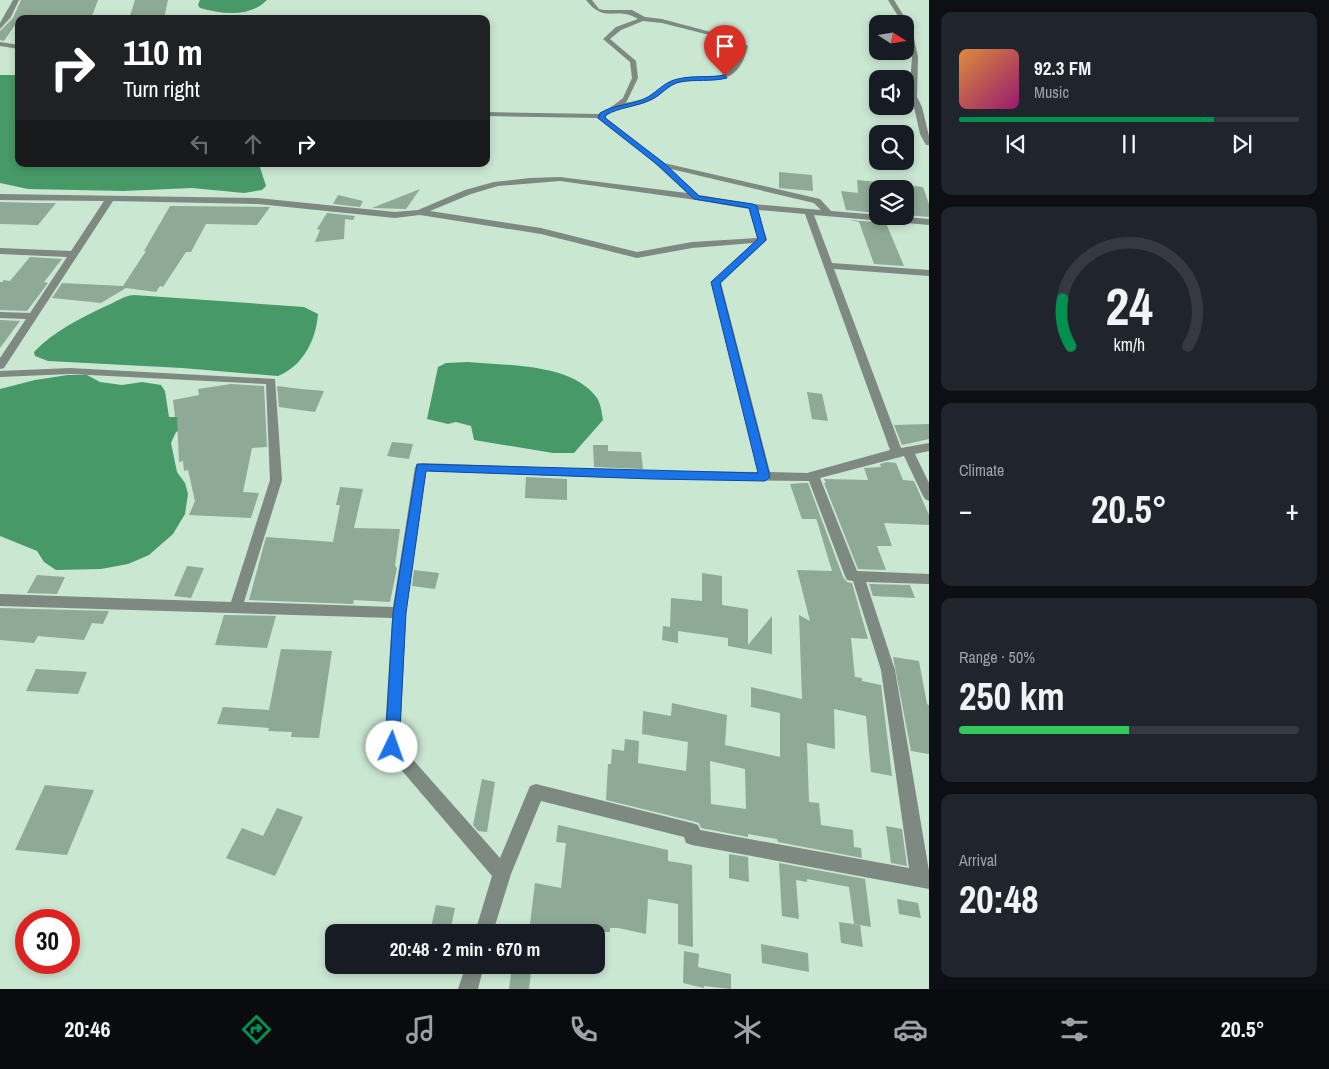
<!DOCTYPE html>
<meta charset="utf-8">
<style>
body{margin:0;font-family:"Archivo Narrow",sans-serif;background:#20242c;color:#f1f3f6;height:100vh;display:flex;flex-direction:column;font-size:19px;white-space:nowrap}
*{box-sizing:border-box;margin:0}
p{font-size:16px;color:#9ea1a6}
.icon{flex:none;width:28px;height:28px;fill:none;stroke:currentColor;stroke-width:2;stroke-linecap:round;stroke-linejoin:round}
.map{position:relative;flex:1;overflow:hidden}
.details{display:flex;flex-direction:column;gap:12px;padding:12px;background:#0d0f14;width:400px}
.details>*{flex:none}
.guide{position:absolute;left:15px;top:15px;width:475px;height:152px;border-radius:10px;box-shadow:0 2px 8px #0003;background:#202124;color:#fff;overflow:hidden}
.needle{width:32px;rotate:102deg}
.controls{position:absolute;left:869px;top:15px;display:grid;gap:10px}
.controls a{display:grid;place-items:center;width:45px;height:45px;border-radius:10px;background:#171b24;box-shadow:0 2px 8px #0003;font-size:25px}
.speed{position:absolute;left:15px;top:909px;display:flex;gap:10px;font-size:25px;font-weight:700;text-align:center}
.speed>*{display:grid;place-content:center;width:65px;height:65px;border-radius:50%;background:#171b24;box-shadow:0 2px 8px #0003;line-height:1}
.speed .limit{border:8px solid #d22;background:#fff;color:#111}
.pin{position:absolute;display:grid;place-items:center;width:42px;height:42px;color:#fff;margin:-51px -21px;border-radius:50% 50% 50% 0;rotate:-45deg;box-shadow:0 0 5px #0007}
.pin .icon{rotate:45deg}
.me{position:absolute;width:55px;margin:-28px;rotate:3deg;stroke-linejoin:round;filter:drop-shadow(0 0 4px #0008)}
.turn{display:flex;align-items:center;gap:18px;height:105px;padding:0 25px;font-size:22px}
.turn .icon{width:65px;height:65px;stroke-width:2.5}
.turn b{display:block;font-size:35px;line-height:42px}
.lanes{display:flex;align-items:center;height:48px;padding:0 25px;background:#0003;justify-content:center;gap:25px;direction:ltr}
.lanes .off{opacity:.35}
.big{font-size:38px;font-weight:800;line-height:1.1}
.details .tile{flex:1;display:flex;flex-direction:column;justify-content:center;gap:8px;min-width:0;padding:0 18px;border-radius:10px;background:#20242c}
.details .dial{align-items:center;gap:0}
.dial svg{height:130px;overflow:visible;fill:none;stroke:#363941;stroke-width:7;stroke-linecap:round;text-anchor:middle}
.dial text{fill:#f1f3f6;stroke:none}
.song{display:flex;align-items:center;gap:15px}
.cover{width:60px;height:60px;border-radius:8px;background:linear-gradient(135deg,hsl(30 70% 55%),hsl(320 70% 35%))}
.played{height:5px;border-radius:2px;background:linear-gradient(90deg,#009151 75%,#363941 75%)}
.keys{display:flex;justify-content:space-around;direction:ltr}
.heat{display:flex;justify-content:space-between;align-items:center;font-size:28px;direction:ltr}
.charge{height:8px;border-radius:4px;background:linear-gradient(90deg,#34c759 50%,#363941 0)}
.trip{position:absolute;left:325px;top:924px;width:280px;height:50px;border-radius:10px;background:#171b24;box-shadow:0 2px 8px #0003;font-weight:800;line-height:50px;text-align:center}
.tabs{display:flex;height:80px;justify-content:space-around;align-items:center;background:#090b0e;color:#9ea1a6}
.tabs .icon{width:35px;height:35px}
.tabs .current{color:#009151}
.tabs b{font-size:22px;color:#f1f3f6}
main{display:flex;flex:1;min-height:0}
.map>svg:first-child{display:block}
.water{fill:#479a68}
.building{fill:#8ea996;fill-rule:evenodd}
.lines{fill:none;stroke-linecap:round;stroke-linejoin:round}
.minor{fill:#7d8981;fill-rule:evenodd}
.route{fill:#1a73e8;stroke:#114b97}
</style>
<main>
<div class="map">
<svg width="929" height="989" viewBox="0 0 929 989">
<rect width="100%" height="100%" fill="#cae7d2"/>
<g class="water">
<path d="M200,0h67c-18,18 -45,14 -67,8l-2,-3z"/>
<path d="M0,75h19v89h240l7,22 -4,4 -18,3 -52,-5 -68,3 -96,-2 -28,-6z"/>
<path d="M134,295l170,12 14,7c-2,26 -15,52 -40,62l-96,-8 -134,-7 -13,-5 -1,-4c20,-21 45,-33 72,-46 10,-4 17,-10 28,-11z"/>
<path d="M468,362c40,4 104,1 129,36 4,6 5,16 6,22l-29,33h-21l-79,-13 -3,-14 -15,-4 -8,2 -21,-5 11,-52 8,-4z"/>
<path d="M68,375h19l13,7 22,3 20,-3 19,3 4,6 4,26h25l-7,12 -11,3 -5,11 6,29 8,11 3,11 -3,20 -12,20 -24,21 -21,9 -27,5 -45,1 -12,-8 -7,-11 -37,-15v-147l35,-9z"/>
</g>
<g class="building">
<path d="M21,0h77l-7,19h-72l-15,22 -4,-1v-9l13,-13z"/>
<path d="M135,0h33l-4,19h-35z"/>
<path d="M779,172l33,3 1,16 -34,-3z"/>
<path d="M857,180l66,7 6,17v13l-24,-2v-26h-27v24l-32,-3 -5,-19 17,2z"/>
<path d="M420,189l-14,20 -34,-1z"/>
<path d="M338,195l25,6 -3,6 -27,-3z"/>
<path d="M0,202l37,1h19l-18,22 -38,-1z"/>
<path d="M170,206l100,1 -13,18 -51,-1 -15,28h-5l-23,35 -3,-1 -4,6 -30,-4 -25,15 -49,-5 10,-15 61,3 23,-35h-2z"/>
<path d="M327,213l28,3 -2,4 -8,-1 -1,20 -29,3 5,-12 -3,-1z"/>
<path d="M850,220l36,3 18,43 -30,-2 -15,-42z"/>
<path d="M30,257l32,2 -18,23 4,1 -21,28 -27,-1v-28h3v-2l7,1z"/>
<path d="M0,320l20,1 -20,27z"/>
<path d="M231,384l33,2 3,61 -15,1 -9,44 16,1 -8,25 -62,-3 6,-14 -7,-31 -4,1 -1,-10 -4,1 -2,-45h-2l-2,-17 26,-5 -1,-6z"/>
<path d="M277,386l24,3 23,2 -9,21 -36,-5z"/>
<path d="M807,392l15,2 6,27 -16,-2z"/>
<path d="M929,424v15l-27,6 -8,-20z"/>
<path d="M392,442l21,2 -4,15 -22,-3z"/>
<path d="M593,445h15v6l33,1 2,17 -49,-2z"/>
<path d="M887,462l9,1 7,17 11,1 15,34v10l-45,-2 8,23h-15l9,24 -28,-1 -34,-86h2l-2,-4 44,1 -4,-12 17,-1 -1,-3z"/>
<path d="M526,477l41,2v21l-42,-2z"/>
<path d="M803,483h5l35,94 4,5 5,1 16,56 -17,-1 4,39 7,1v3l19,4 11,91 -21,-4 -5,-56 -32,-7 1,40 -28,-6 2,59 10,1 2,22 32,5 1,17 7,1 1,10 -84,-16 -1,-3 -29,-5v3l-47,-9 -2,-5 -7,-2 -86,-21 2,-36h3l1,-15 12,2 1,-12 14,2 -1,22 48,8 2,-29 -46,-8 1,-23 28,5 1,-13 55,12 -2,30 55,12v-44l-29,-6v-20l51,12 -3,-84 11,6 -13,-51 35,1 -15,-50 -1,-2h-14l-12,-35zM710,761l35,8 1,40 -35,-5z"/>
<path d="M340,487l23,2 -9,39 46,1 -5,37 2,2 -7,34 -36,-2 -1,4 -104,-4 17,-63 67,5 7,-37h-4z"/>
<path d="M187,566l17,2 -13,30 -17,-2z"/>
<path d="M414,570l25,3 -4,16 -23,-3z"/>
<path d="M702,573l20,3v29l26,4v36l24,-29v38l-44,-8v-8l-50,-7v12l-16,-3 1,-14 7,1 1,-29 31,3z"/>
<path d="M37,575l28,2 -8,17 -30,-1z"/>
<path d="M869,584l41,1 5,13 -42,-2z"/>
<path d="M0,608l109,3 -6,13 -11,-1 -8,17 -46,-4 -4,7 -34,-3z"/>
<path d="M224,615l52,1 -9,32 -52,-3z"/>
<path d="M281,649l51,2 -13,87 -28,-1 1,-5 -24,-1 1,-3 -52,-4 6,-17 46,3z"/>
<path d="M893,657l26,4 8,43 2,1v49l-18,-3z"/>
<path d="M36,669l51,3 -9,22 -52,-3z"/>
<path d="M482,779l13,3 -8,50 -9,-1 -5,-6z"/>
<path d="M45,785l49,5 -27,65 -52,-5z"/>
<path d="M277,808l26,9 -28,59 -49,-18 16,-30 21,8z"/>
<path d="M558,825l110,25v11l24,4 1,82 -15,-3v-40l-30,-5 -2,35 -28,-6h-8v4h-81l6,-49 26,5 5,-45 -10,-1z"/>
<path d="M886,826l16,3 5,37 -16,-3z"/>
<path d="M729,854l19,3 1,25 -20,-4z"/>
<path d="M779,863l86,16 6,48 -17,-3 -5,-37 -42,-8v3l-11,-2 3,39 -17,-3z"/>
<path d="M897,899l21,4 3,15 -22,-4z"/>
<path d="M436,905l19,3 -5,24h-20z"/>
<path d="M839,922l21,3 3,22 -22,-4z"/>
<path d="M761,944l47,9 1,19 -47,-9z"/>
<path d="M684,951l15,3 -1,13 33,7v15l-27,-3v2l-21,-5z"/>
<path d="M512,965h20l-3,24h-20z"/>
</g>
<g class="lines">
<g class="minor">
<path d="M13,0h6l-8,17 -11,12v-6z"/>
<path d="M586,0h6l7,9 5,1h28l13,7 17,2 75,20 11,7c-12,47 -36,27 -70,37 -10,3 -17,12 -26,17 -15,8 -34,4 -47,17l59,46 156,36 11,12 98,8v6l-115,-10 18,48 97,7v6l-95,-7 67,179 28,-5v8l-14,3 14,29v18l-4,-2 -2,-3 -19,-40 -84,22 37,93 72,3v10l-63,-2 29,88 34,201v18l-237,-44 -6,-2 -2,-6 -143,-36 -30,73 -18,58h-18l17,-56 -106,-124 -2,-5 8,-129 -392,-12v-12l231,8 39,-122 -4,-96 -196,-10 -70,3v-6l70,-3 205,11 7,101 -38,122 149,5 22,-140 6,-4 232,8 105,1 -47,-190 42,-39 -61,5 -55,10 -96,-24 -121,-19 -25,3 -137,-14 -145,-3 -109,167 -4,1v-11l26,-39 -26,-1v-6l30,1 37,-56 -67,-3v-6l71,3 33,-50 -104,-1v-6l258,4 137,14 23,-2 47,-20 29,-8 36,-4 30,-1 127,16 -36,-33 -54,-42 -111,-2v-4l113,2 15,-9 9,-7 9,-20 -2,-16 -27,-23 13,-12 22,-8c-21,-14 -33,6 -52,-19zM643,21l19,2 71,18 9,6c-12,45 -39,22 -70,34 -9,3 -15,10 -23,15 -7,4 -15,5 -23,7l12,-25 -2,-17 -26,-22 11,-9zM671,169l143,34 7,7 -68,-6 -54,-9zM560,181l136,19 53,9 8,29 -65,4 -55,10 -96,-24 -111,-17 41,-17 27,-8zM758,210l47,4 85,236 -83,23 -37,-1 -49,-189 46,-43zM426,471l227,8 156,2 36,95 2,4 6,1 28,89 28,198 -209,-38 -2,-5 -6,-2 -156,-39 -6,2 -30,72 -100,-113 6,-132z"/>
<path d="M888,0h6l18,29 6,28 -1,40 5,10 7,29v9h-3l-6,-11 -6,-27 -5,-10 3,-40 -7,-33h-2z"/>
<path d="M0,42l19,3v4l-19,-3z"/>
<path d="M466,965h18l-6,24h-20z"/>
</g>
</g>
<path class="route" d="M725,75l2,3c-16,4 -31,1 -47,4 -12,2 -19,14 -30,18 -14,7 -30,7 -44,15l-1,3 59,45 35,33 54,8 4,2 9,34 -46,43 50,194 -5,4 -112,-2 -227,-8 -20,142 -7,134 -2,5 -5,2 -5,-2 -2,-5 8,-134 24,-149 341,9 -47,-191 47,-43 -9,-31 -55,-9 -35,-33 -61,-48 2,-5c15,-9 34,-8 48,-16 11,-7 18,-16 30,-18 16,-4 32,-1 47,-4z"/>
</svg>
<div class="controls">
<a><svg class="needle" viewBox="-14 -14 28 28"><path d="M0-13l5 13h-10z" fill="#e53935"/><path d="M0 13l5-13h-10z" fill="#9ea1a6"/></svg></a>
<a><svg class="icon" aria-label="sound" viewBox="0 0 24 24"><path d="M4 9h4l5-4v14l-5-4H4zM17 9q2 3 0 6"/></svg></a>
<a><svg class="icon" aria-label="search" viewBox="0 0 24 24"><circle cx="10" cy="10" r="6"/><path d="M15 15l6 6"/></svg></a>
<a><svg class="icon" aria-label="layers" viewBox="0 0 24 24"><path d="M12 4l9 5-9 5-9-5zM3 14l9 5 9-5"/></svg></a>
</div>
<div class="speed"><div class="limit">30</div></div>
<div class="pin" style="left:725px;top:76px;background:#d93025"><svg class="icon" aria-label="arrive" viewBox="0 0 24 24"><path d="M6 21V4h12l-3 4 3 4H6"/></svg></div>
<svg class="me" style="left:392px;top:747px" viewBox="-20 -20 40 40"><circle r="19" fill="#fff"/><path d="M0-13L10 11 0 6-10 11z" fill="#1a73e8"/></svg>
<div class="trip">20:48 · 2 min · 670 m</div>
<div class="guide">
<div class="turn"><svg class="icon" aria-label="right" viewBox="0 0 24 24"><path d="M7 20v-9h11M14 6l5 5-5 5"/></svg><div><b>110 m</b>Turn right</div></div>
<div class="lanes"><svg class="icon off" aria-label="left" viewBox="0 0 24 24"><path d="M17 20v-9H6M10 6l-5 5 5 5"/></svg><svg class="icon off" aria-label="ahead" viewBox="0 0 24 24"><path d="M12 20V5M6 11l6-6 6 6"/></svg><svg class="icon" aria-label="right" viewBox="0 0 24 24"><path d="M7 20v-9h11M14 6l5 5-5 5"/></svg></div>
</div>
</div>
<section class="details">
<div class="tile">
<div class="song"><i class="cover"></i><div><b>92.3 FM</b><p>Music</p></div></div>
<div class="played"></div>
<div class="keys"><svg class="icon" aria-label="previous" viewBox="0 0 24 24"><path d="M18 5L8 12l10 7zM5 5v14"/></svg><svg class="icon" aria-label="pause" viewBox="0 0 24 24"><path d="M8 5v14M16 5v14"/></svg><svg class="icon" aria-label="next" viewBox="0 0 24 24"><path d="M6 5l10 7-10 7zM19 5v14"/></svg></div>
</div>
<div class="tile dial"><svg viewBox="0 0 100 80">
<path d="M14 69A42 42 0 1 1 86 69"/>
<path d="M14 69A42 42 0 0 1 9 40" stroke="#009151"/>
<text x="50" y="56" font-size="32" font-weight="700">24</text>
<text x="50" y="72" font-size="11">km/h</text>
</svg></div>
<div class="tile"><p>Climate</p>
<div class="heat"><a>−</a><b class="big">20.5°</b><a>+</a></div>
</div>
<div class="tile"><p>Range · 50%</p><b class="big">250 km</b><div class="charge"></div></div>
<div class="tile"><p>Arrival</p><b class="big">20:48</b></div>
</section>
</main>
<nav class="tabs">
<b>20:46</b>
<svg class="icon current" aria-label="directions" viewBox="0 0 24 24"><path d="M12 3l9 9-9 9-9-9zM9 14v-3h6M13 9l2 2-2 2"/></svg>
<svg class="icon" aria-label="music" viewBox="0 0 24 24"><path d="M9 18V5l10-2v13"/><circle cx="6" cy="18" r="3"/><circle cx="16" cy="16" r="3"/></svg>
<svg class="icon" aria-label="phone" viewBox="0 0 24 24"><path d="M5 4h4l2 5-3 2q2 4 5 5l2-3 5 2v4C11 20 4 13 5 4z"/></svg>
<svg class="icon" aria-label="climate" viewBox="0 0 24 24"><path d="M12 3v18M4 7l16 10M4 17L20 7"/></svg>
<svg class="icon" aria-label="car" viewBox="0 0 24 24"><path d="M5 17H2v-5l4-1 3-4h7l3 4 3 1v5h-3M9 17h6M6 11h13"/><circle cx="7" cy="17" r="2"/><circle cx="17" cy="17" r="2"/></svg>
<svg class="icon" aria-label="filters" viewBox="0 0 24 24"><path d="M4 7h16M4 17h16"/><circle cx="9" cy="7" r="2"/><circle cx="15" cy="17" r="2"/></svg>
<b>20.5°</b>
</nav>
